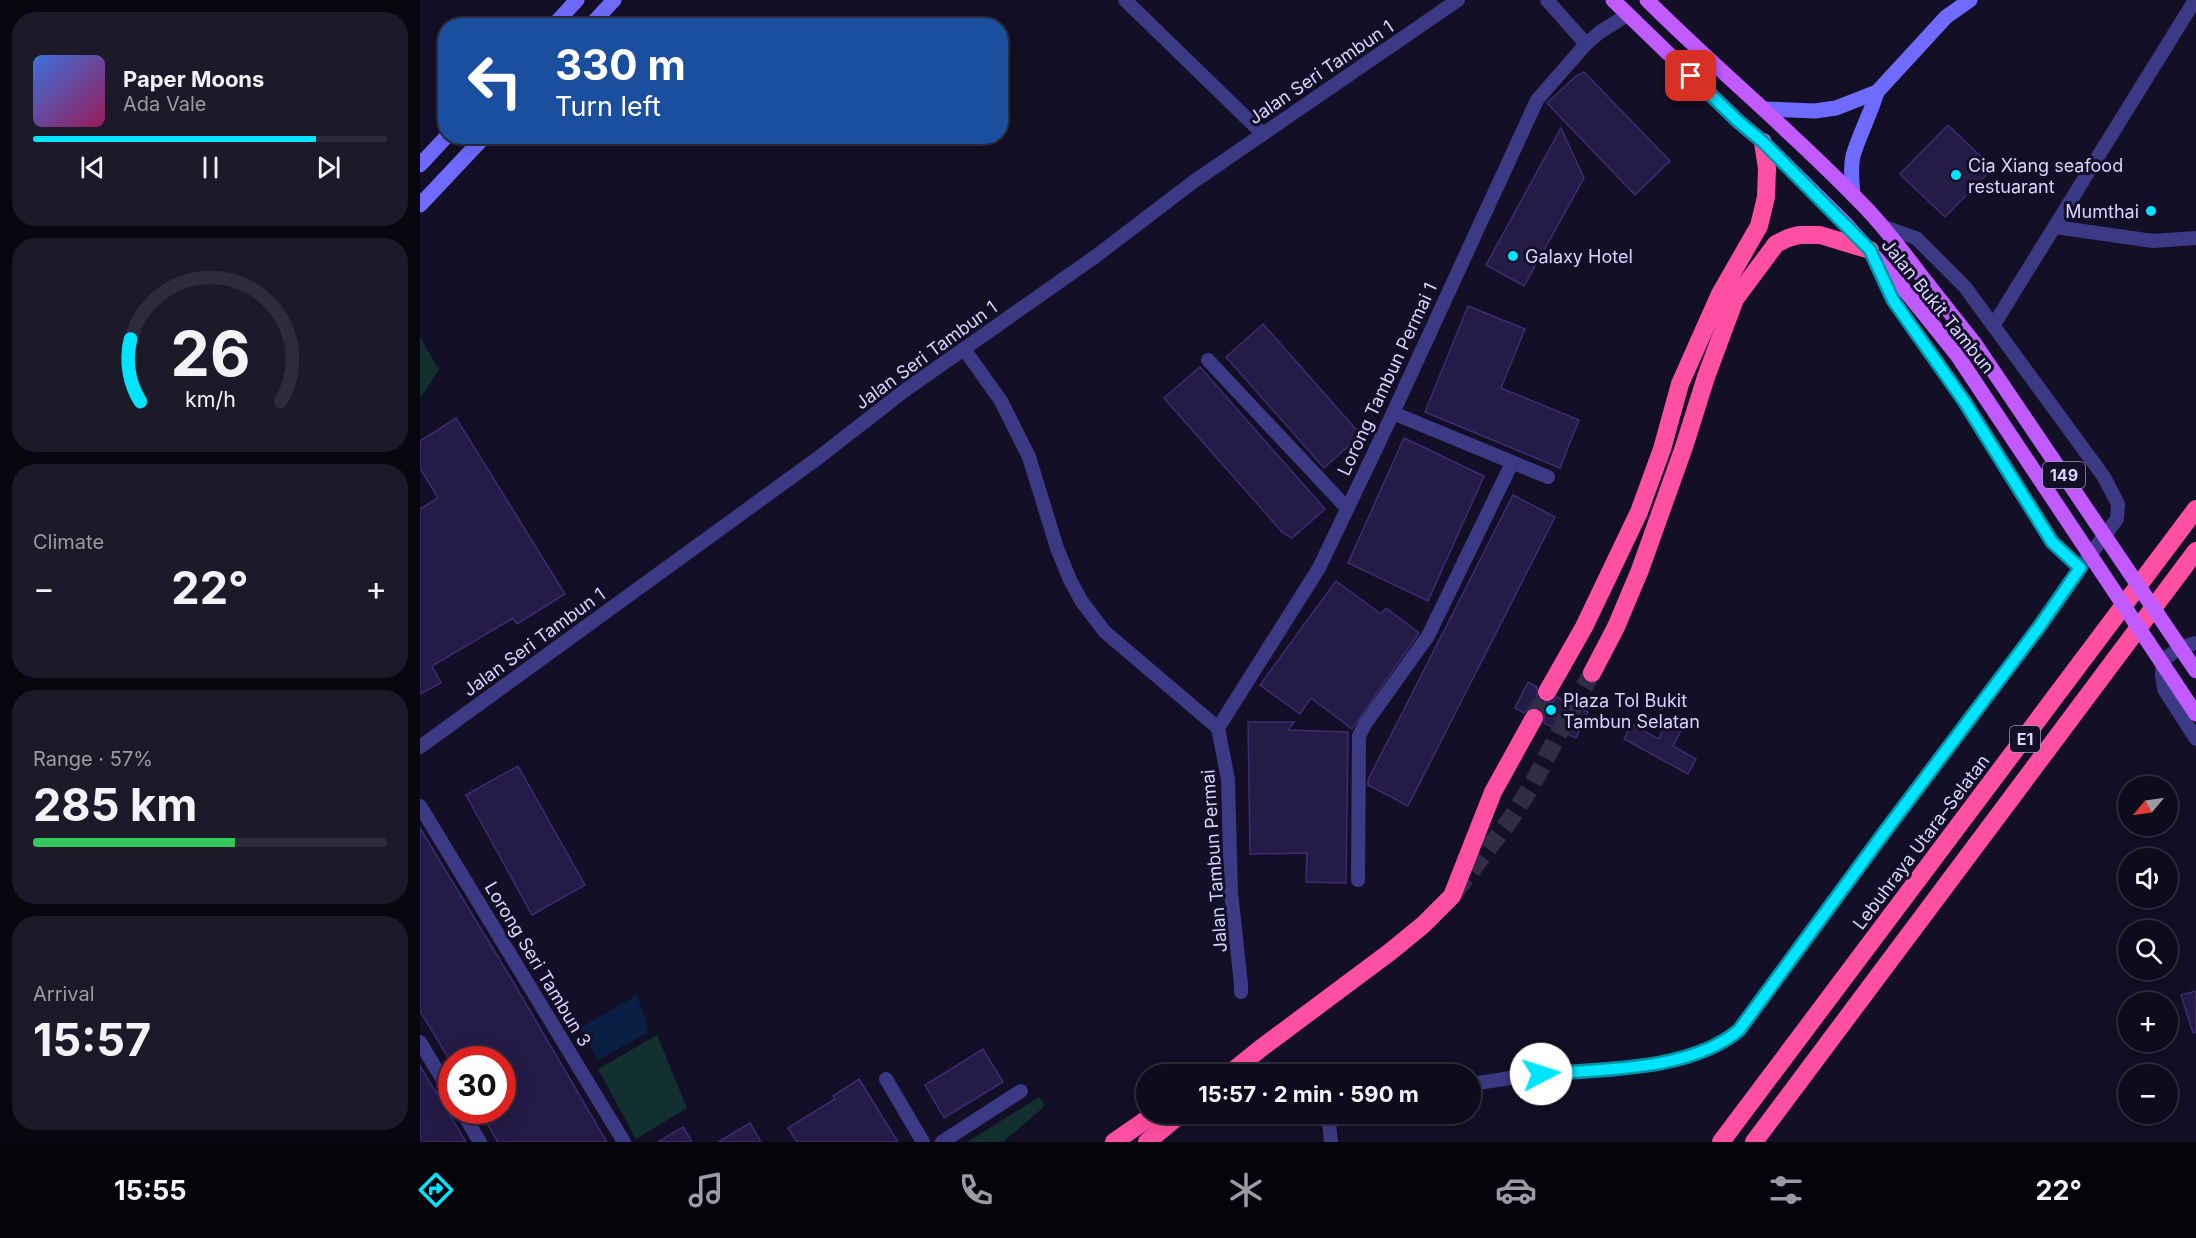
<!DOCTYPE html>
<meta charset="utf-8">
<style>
body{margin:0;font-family:Inter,sans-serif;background:#1c1929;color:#f1f3f6;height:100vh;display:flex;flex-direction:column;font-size:22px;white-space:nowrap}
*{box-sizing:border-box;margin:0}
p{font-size:20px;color:#9b9ba3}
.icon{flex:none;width:33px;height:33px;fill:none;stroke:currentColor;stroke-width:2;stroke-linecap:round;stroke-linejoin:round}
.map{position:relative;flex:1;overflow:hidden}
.drawer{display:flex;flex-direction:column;gap:12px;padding:12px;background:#08060f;width:420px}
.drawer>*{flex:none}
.banner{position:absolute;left:18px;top:18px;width:570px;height:126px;border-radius:24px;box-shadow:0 6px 24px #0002,0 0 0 2px #2e2b3b;background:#1a4fa0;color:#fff;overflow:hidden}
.needle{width:39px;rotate:241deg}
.tools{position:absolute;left:1698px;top:776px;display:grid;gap:12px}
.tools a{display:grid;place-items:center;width:60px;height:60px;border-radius:50%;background:#0e0b1c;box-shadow:0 6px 24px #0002,0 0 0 2px #2e2b3b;font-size:30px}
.speed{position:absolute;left:18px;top:1046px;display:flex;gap:12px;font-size:30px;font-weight:700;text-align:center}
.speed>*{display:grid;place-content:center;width:78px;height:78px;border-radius:50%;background:#0e0b1c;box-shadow:0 6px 24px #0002,0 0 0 2px #2e2b3b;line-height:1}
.speed .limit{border:9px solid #d22;background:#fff;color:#111}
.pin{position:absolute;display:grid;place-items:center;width:51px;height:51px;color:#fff;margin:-26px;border-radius:12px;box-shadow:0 3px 9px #0006}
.me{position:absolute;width:66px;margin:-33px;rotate:85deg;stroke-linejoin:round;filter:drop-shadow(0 0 4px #0008)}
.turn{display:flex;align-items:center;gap:21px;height:126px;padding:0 18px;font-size:27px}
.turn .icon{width:78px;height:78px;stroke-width:2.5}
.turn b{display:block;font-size:42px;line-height:51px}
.big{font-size:45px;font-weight:700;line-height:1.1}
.drawer .tile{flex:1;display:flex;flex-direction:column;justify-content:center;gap:9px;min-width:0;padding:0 21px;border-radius:24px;background:#1c1929}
.drawer .dial{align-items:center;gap:0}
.dial svg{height:156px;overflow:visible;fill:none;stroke:#2e2b3b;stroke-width:7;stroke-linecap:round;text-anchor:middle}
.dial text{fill:#f1f3f6;stroke:none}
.song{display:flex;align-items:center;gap:18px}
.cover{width:72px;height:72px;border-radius:9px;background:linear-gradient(135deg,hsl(220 70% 55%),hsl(330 70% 35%))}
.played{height:6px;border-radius:3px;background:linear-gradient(90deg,#00e5ff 80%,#2e2b3b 80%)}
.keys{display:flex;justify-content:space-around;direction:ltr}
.heat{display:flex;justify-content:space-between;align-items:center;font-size:33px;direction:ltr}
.charge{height:9px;border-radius:4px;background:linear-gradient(90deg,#34c759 57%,#2e2b3b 0)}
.trip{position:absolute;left:716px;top:1064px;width:345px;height:60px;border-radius:30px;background:#0e0b1c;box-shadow:0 6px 24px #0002,0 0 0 2px #2e2b3b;font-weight:700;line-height:60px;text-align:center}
.tab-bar{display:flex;height:96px;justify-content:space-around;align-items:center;background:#06040b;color:#9b9ba3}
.tab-bar .icon{width:42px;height:42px}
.tab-bar .active{color:#00e5ff}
.tab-bar b{font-size:27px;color:#f1f3f6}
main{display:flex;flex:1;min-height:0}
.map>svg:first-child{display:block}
.green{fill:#12302f}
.water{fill:#0a1f44}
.building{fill:#241b47;stroke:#3b2d73;stroke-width:1.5}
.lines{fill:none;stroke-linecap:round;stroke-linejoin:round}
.highway-tunnel{stroke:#312d47;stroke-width:18;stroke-dasharray:18 9;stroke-linecap:butt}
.street{stroke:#3d3a85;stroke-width:14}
.secondary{stroke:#6f6bff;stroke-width:15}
.primary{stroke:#c25bff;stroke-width:15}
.highway{stroke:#ff4fa3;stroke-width:18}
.primary-bridge{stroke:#c25bff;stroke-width:15}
.route-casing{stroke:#0095a6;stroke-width:15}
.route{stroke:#00e5ff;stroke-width:10}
.poi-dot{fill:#00e5ff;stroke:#130f26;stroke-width:2}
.labels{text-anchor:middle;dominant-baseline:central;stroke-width:6;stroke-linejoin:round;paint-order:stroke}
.shield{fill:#130f26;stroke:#9e99be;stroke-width:1.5}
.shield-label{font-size:16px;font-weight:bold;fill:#d9d4ff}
.street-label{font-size:18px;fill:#d9d4ff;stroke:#130f26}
.poi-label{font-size:18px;fill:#d9d4ff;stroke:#130f26;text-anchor:start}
</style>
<main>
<section class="drawer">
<div class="tile">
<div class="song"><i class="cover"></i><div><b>Paper Moons</b><p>Ada Vale</p></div></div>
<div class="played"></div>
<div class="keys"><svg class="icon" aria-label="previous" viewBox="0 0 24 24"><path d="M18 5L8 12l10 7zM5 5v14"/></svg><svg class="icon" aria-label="pause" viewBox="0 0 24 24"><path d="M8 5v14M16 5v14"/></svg><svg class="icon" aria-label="next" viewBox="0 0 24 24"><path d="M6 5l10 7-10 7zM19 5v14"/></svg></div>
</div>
<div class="tile dial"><svg viewBox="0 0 100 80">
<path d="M14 69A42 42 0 1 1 86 69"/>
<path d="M14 69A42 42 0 0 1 9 37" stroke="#00e5ff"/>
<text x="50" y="56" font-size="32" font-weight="700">26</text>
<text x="50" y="72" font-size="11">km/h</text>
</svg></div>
<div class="tile"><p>Climate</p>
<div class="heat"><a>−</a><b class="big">22°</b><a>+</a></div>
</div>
<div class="tile"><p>Range · 57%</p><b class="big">285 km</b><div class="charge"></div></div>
<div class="tile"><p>Arrival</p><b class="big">15:57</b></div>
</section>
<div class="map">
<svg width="1776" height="1142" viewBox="0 0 1776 1142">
<rect width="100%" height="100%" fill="#130f26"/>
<g class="green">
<path d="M0,337l19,33 -19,28z"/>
<path d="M237,1035l30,73 -51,31 -38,-70z"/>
<path d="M619,1097l6,9 -42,36h-36z"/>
</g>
<path class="water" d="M217,995l12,37 -51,28 -18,-32z"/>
<g class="building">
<path d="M1164,72l86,89 -35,34 -88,-92 29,-27z"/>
<path d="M1528,125l45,43 -48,49 -45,-43z"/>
<path d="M1141,128l23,50 -60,108 -38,-21z"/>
<path d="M1048,306l57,23 -24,59 78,32 -19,48 -135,-56z"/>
<path d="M843,324l98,111 -37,33 -98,-111z"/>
<path d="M780,367l125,142 -33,29 -9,-5 -119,-135z"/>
<path d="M36,418l109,176 -48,30 -4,-6 -81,48 9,17 -21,11v-185l18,-11 -18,-30v-27z"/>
<path d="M984,438l80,38 -56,125 -80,-38z"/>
<path d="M1093,495l42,22 -147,289 -40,-21v-5z"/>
<path d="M916,581l45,33 5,-6 33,25 -67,96 -41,-31 -11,16 -40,-29z"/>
<path d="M1108,682l9,5v10l5,5h10l5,-5 31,15 -12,26 -32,-15v-10l-5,-5h-10l-5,5 -9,-5z"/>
<path d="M1249,719l14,8 -10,19 23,13 -8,15 -64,-35 8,-15 26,15z"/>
<path d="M828,722h46l-6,8 60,2 -2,151 -40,-1 1,-29 -57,1z"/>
<path d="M98,766l67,119 -53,30 -66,-120z"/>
<path d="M0,828l92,152 95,162h-109l-19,-32h23v-51h-53l-29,-48z"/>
<path d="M1776,991v41l-3,1 -12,-38z"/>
<path d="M563,1049l20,33 -59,36 -19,-33z"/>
<path d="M0,1066l46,76h-46z"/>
<path d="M439,1079l39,63h-101l-9,-14 47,-29 -2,-3z"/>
<path d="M330,1123l11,19h-43z"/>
<path d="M263,1127l9,15h-34z"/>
</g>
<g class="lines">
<g class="highway-tunnel">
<path d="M1114,718l13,-26"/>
<path d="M1035,892l55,-72 22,-35 34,-66 26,-46"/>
</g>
<g class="street">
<path d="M705,0l138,134"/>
<path d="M1127,0l39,44"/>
<path d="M1635,227l98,14 43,-3"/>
<path d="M1454,260l19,40 71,101 88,140 28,27 37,-49 1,-15 -14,-27 -139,-190 -49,-49 -34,-12"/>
<path d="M1573,326l202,-326"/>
<path d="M544,349l37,52 28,56 28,91 13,32 12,22 23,30 113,96 10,51 3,114 10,91v8"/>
<path d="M788,360l138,147"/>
<path d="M973,413l155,64"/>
<path d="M1776,643l-15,4 -18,13 -1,15 2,14 32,50"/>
<path d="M798,728l101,-160 74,-155 144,-313 49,-56 14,-12 27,-17"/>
<path d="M0,747l398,-289 86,-67 192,-135 97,-74 265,-182"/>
<path d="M0,806l204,336"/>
<path d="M938,880l1,-144 6,-12 63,-88 84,-173"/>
<path d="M0,1042l32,53"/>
<path d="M466,1079l37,63"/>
<path d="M1050,1084c24,-3 49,-8 73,-10 62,-6 147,-3 196,-44l144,-196 156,-207 41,-59"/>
<path d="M41,1110l19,32"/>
<path d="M908,1113l3,29"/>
<path d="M522,1142l79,-51"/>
</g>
<g class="secondary">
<path d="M133,26l24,-26"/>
<path d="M170,26l24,-26"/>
<path d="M1344,109l51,2 21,-3 41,-16 69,-75 24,-17"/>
<path d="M0,165l27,-29"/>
<path d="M1433,195c-1,-13 -3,-26 0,-39 6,-21 18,-43 24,-64"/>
<path d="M0,205l65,-69"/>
</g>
<g class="primary">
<path d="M1193,0l126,122 24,20 82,81 63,71"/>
<path d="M1227,0c70,70 147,133 215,204 24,24 44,52 64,78"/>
</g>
<g class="highway">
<path d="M1172,673l24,-46 24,-57 44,-123 22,-70 29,-78 41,-55 12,-6 11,-3h21l50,15"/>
<path d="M1127,692l37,-65 55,-115 23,-63 18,-65 40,-90 39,-68 7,-29 1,-28 -4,-27"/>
<path d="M809,1074l31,-25 130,-97 33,-27 29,-29 41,-104 41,-74"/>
<path d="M694,1142l42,-29"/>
<path d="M727,1142l35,-29"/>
<path d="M1301,1142l475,-633"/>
<path d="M1334,1142l442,-591"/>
</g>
<g class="primary-bridge">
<path d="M1506,282l49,62 221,327"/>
<path d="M1488,294l49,61 239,359"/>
</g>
</g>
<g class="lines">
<defs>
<path id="route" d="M1121,1074c61,-5 150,-3 198,-44l144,-196 156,-207 41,-59 -28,-26 -88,-141 -71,-101 -23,-50 -107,-108 -24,-20 -48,-46"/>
</defs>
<use href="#route" class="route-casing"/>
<use href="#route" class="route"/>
</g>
<g class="poi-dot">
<circle cx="1536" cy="175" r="6"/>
<circle cx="1731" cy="211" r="6"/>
<circle cx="1093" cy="256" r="6"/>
<circle cx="1131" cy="710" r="6"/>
</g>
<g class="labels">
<g class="shield">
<rect x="1623" y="462" width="42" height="26" rx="4.5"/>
<rect x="1590" y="726" width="30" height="26" rx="4.5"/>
</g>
<g class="shield-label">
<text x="1644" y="475">149</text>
<text x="1605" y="739">E1</text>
</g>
<g class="street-label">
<text transform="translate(901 72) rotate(-34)">Jalan Seri Tambun 1</text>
<text transform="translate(1518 306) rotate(51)">Jalan Bukit Tambun</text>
<text transform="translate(506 355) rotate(-36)">Jalan Seri Tambun 1</text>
<text transform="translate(967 379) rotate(-65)">Lorong Tambun Permai 1</text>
<text transform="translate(114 642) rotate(-36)">Jalan Seri Tambun 1</text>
<text transform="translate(1501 842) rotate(-53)">Lebuhraya Utara–Selatan</text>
<text transform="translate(794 861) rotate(-94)">Jalan Tambun Permai</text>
<text transform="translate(118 964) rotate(59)">Lorong Seri Tambun 3</text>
</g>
<g class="poi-label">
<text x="1548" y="165">Cia Xiang seafood<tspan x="1548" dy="21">restuarant</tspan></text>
<text x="1719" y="211" text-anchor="end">Mumthai</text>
<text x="1105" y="256">Galaxy Hotel</text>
<text x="1143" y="700">Plaza Tol Bukit<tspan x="1143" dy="21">Tambun Selatan</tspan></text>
</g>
</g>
</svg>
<div class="tools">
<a><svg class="needle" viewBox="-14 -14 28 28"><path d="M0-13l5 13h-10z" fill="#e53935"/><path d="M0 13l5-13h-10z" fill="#9b9ba3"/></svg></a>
<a><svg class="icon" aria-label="sound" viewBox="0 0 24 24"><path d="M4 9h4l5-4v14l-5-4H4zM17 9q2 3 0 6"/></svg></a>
<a><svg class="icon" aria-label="search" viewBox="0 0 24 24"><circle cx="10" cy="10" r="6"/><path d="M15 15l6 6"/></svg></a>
<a>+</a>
<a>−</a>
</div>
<div class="speed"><div class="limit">30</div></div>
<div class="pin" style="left:1271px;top:76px;background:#d93025"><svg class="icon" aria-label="arrive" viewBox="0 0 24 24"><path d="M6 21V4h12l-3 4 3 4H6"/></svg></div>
<svg class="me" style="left:1121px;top:1074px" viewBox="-20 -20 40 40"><circle r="19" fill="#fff"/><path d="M0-13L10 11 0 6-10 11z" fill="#00e5ff"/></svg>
<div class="trip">15:57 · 2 min · 590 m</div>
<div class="banner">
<div class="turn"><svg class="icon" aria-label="left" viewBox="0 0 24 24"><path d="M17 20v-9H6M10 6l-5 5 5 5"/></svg><div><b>330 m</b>Turn left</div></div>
</div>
</div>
</main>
<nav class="tab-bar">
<b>15:55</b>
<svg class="icon active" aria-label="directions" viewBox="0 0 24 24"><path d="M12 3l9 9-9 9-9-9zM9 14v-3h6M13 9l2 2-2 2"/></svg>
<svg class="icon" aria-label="music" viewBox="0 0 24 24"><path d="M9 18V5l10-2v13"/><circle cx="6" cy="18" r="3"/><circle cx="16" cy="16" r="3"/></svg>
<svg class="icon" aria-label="phone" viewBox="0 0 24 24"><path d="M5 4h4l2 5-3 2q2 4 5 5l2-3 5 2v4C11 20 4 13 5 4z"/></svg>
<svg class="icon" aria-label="climate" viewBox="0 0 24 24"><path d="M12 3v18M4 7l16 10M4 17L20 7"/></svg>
<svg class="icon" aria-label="car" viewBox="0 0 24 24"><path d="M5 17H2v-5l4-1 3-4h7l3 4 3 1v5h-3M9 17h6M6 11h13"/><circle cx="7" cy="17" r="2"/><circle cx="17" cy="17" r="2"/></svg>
<svg class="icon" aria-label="filters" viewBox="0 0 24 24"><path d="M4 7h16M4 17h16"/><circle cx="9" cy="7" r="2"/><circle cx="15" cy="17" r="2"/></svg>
<b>22°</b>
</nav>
